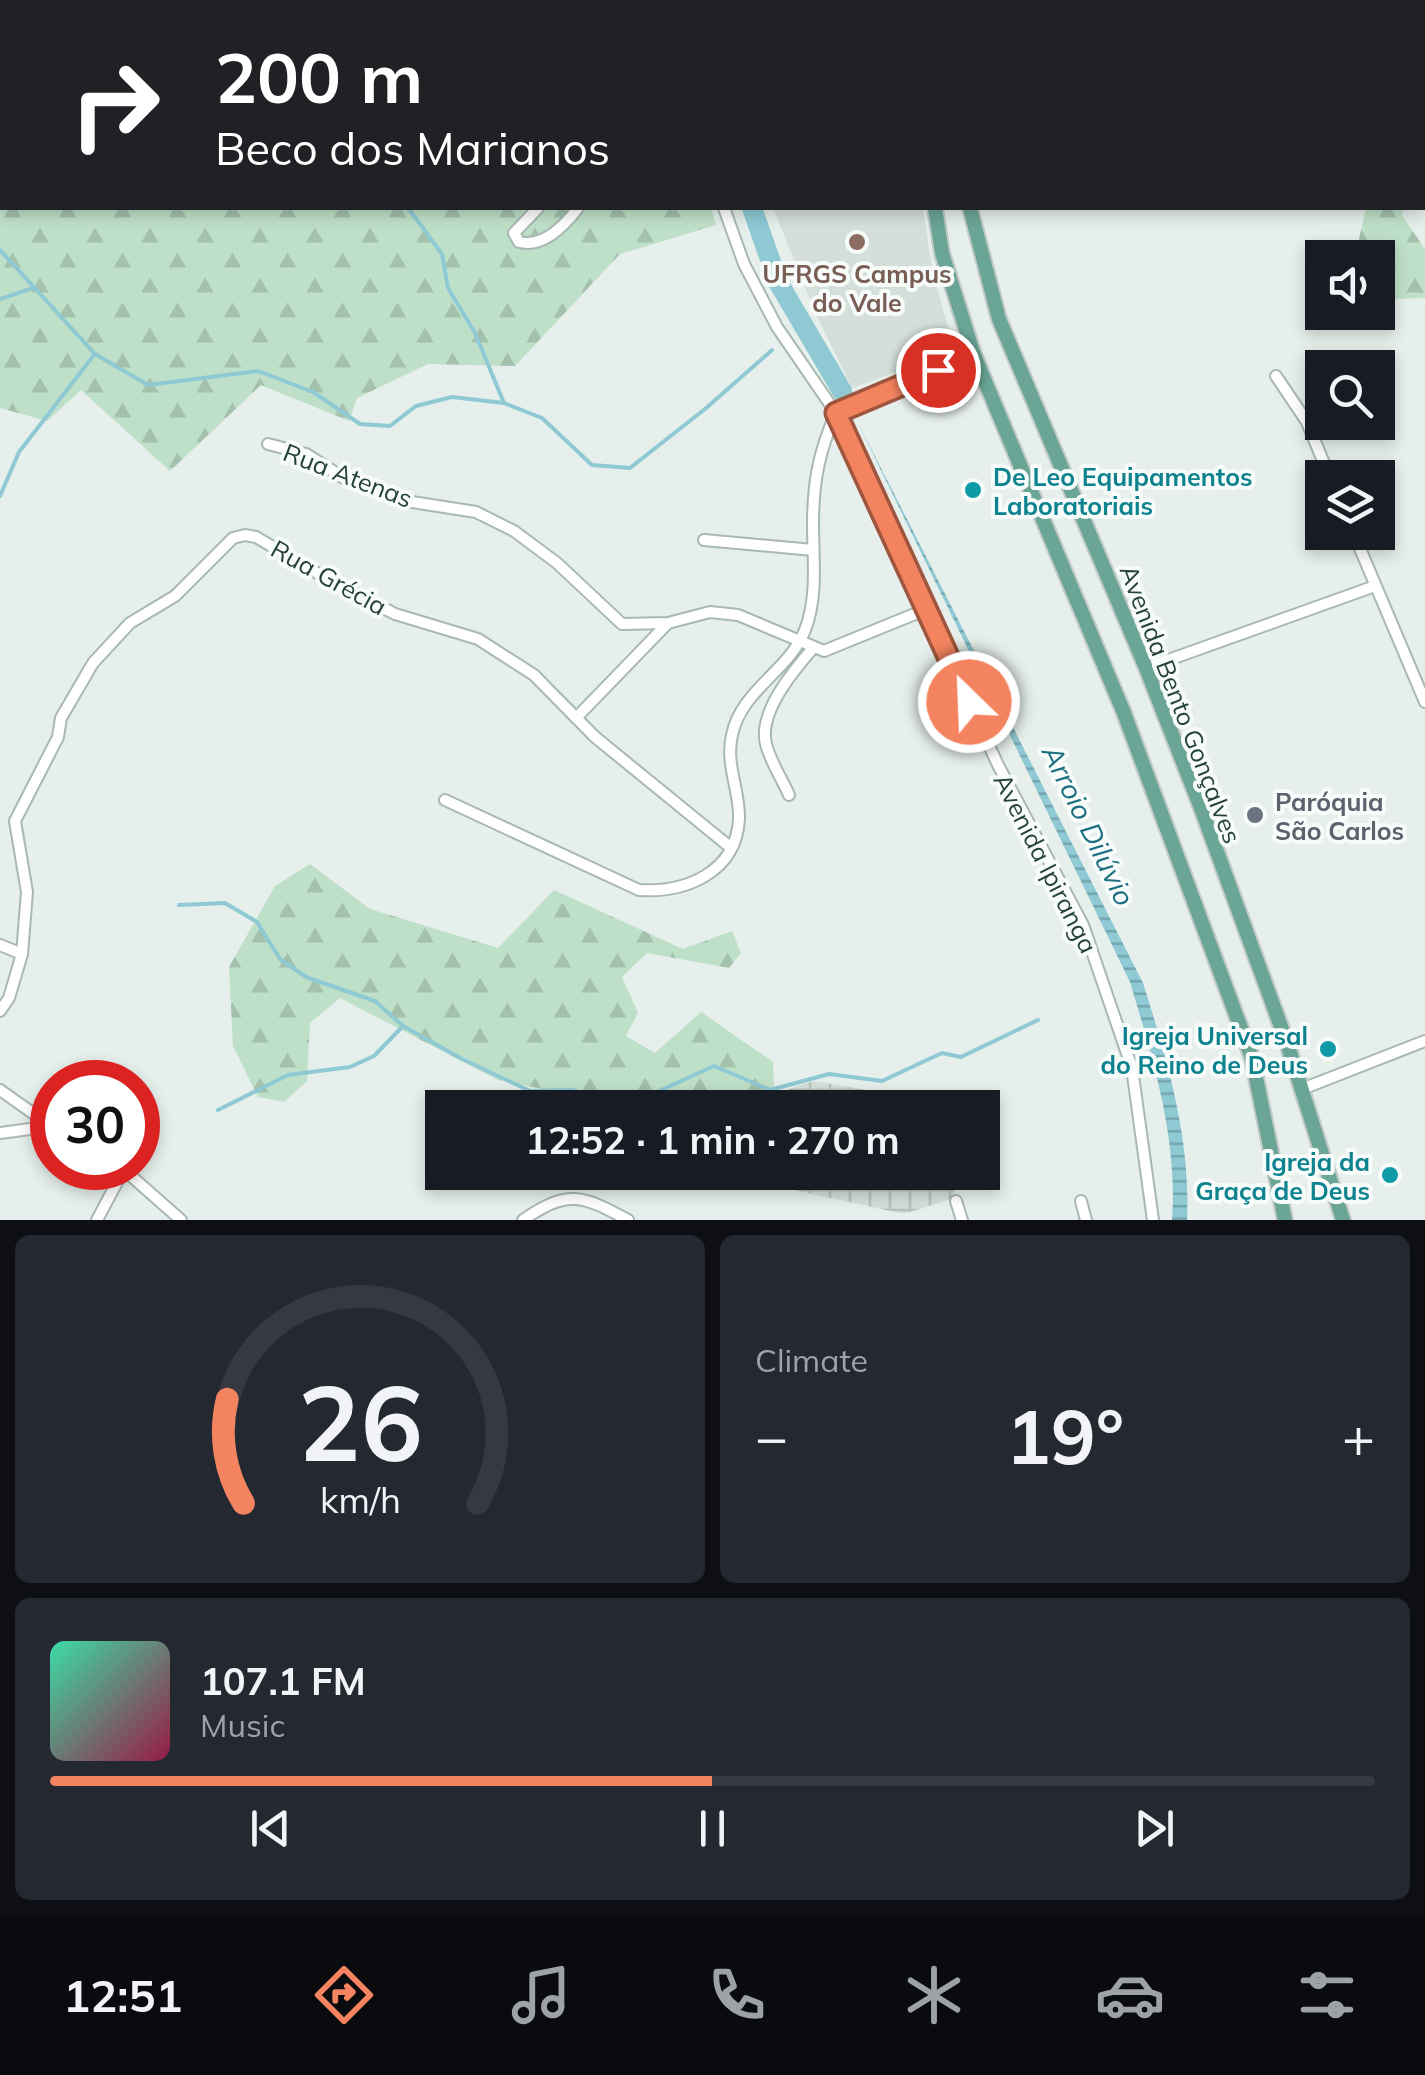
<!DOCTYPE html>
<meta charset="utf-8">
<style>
body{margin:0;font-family:Mulish,sans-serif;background:#242831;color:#f1f3f6;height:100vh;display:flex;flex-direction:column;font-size:38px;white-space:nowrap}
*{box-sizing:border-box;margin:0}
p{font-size:32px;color:#9ea1a6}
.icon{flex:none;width:55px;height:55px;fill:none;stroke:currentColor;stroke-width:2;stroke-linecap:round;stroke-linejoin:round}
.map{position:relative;height:1220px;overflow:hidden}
.sheet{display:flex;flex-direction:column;gap:15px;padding:15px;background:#0d0f14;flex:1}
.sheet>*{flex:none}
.banner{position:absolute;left:0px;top:0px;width:1425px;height:210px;box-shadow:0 5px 15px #0003;background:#202124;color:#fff;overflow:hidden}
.buttons{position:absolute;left:1305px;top:240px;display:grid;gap:20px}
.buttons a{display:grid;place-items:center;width:90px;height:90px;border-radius:0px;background:#171b24;box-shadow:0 5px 15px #0003;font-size:50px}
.speed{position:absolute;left:30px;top:1060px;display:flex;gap:20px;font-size:50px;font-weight:700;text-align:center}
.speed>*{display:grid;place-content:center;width:130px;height:130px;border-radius:50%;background:#171b24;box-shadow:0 5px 15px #0003;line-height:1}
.speed .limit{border:15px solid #d22;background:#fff;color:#111}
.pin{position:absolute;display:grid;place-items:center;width:85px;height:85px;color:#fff;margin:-42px;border:5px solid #fff;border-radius:50%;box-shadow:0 2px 10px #0007}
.me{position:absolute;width:110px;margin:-55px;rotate:336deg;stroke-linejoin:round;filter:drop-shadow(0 0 8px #0008)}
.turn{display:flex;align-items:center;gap:35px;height:210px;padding:0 50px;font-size:45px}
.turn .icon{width:130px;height:130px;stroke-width:2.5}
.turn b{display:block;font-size:70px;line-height:85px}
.big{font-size:75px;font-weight:700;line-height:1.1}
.sheet .card{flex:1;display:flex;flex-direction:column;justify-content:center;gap:15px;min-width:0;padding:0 35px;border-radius:15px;background:#242831}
.sheet .dial{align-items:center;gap:0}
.dial svg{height:260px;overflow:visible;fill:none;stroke:#363941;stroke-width:7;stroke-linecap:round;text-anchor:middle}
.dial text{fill:#f1f3f6;stroke:none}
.song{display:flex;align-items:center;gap:30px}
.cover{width:120px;height:120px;border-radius:15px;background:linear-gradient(135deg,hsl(160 70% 55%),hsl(340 70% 35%))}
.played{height:10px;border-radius:5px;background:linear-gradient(90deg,#f4845f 50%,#363941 50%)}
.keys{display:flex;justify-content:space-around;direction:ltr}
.heat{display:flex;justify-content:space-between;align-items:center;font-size:55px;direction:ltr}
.sheet .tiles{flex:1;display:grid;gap:15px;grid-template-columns:1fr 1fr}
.card:last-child{grid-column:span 2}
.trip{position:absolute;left:425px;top:1090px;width:575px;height:100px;border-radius:0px;background:#171b24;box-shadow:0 5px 15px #0003;font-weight:700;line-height:100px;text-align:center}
.menu{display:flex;height:160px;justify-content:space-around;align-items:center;background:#090b0e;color:#9ea1a6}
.menu .icon{width:70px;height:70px}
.menu .selected{color:#f4845f}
.menu b{font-size:45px;color:#f1f3f6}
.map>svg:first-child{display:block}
.built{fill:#d4dfda}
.industrial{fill:url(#industrial-grid)}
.forest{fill:url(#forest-firs)}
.water{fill:url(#water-rules)}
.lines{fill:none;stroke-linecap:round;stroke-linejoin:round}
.stream{stroke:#8ec9d4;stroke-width:4}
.river{stroke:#8ec9d4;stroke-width:20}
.minor-casing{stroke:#a8b8b2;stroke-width:14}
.major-casing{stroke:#c2cac8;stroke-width:18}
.minor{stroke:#fff;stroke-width:10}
.major{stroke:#6aa596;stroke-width:14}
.route-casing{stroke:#9f563e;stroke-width:25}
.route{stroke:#f4845f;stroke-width:18}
.education-dot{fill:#8d6e63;stroke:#f7fbf9;stroke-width:4}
.culture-dot{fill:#0f9aa8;stroke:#f7fbf9;stroke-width:4}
.worship-dot{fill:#6b7280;stroke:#f7fbf9;stroke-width:4}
.labels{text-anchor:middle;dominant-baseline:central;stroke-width:8;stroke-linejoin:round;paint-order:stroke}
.education-label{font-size:25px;font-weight:bold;fill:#785e54;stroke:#f7fbf9}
.street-label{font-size:25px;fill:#24423a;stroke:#f7fbf9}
.culture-label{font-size:25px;font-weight:bold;fill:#0d838f;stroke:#f7fbf9;text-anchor:end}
.worship-label{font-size:25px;font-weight:bold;fill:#5b616d;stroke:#f7fbf9;text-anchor:start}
.water-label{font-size:28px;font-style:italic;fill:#1c6f80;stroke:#f7fbf9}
</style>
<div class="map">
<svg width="1425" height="1220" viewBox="0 0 1425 1220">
<defs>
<pattern id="industrial-grid" width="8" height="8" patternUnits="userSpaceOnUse" patternTransform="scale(2.5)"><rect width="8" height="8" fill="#d4dfda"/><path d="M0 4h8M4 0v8" fill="none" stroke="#b6c1bc"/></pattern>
<pattern id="forest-firs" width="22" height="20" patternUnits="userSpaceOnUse" patternTransform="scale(2.5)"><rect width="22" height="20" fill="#bfe0c8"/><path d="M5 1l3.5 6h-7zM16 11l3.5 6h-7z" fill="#a4c1ad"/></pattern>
<pattern id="water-rules" width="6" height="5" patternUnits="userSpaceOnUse" patternTransform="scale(2.5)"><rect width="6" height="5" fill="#8ec9d4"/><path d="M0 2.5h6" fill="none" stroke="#74a5ad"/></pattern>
</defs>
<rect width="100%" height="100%" fill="#e6efeb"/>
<path class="built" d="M773,208h150l10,66 22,77 -103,37 -36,-74z"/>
<g class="industrial">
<path d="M813,1081l113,19 2,7h-191z"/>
<path d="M716,1173h233l8,24 -53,17z"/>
</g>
<g class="forest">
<path d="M0,0h700l1,2h-699v206h709l5,17 -96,29 -105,112 -87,-2 -71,34 -8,23 -88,-36 -91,86 -89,-81 -34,31 -47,-13z"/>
<path d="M1366,208h36l1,9 22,32v49l-37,1 -10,-17v-24l-16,-1 -5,-9z"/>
<path d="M310,864l60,45 128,39 56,-58 129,59 49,-18 9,22 -12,15 -82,-15 -25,24 16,36 -12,23 29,17 46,-41 72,50 1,28 -43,17h-156l-3,-12 -74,-15 -158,-82 -30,25 -3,58 -23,21 -26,-5 -25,-51 -4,-79 46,-81z"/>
</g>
<path class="water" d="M857,421l286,562c24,76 48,156 44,237h-15c6,-81 -19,-161 -42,-238z"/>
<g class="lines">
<g class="stream">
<path d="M408,208l34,46 6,34 27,45 29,70"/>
<path d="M0,250l95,104 53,31 110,-14 55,21 47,32 30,2 26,-20 36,-9 52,6 38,15 50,47 38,3 75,-59 67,-59"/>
<path d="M0,299l33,-11"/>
<path d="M0,496l19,-44 75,-97"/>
<path d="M179,905l46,-2 32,19 23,37 26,18 69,24 28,25 59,33 68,32 43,-1 36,18"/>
<path d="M622,1108l92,-42 56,24 59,-16 53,7 60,-28 19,4 77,-37"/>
<path d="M218,1110l70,-35 62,-8 24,-11 29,-30"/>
</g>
<g class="river">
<path d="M716,0l1,2"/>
<path d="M752,208l26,74 64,109"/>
</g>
<defs>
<g id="minor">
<path d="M532,0l1,2"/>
<path d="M591,0v2"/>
<path d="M688,0l1,2"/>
<path d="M538,208l-24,25 5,9c24,6 46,-17 59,-34"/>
<path d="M724,208l20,56 33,63 59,86 162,352 85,160 49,143 21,152"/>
<path d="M1276,376l31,46 23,56"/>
<path d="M268,444l38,10 41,26 52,20 77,12 38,19 43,32 65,61 46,-1 42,-11 28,3 86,36 103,-42"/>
<path d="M1353,532l72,170"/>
<path d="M704,540l109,10"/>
<path d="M1146,668l229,-82"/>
<path d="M576,718l91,-94"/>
<path d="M789,795c-7,-16 -19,-34 -23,-51 -8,-32 28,-74 48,-97"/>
<path d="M445,800l194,90c46,3 97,-17 100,-71 1,-29 -14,-54 -7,-84 9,-45 57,-64 73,-105 13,-33 8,-71 8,-106 0,-42 6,-73 23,-111l138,-58"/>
<path d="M0,945l22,9"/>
<path d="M0,1011l9,-13 13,-44 5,-62 -12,-71 43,-84 3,-19 32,-55 37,-40 45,-27 58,-58 12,-3 11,2 73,43 66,34 83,25 56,36 61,62 135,110"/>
<path d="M1302,1089l123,-48"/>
<path d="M0,1090l51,36"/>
<path d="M0,1133l52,-7"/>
<path d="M122,1168l59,52"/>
<path d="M956,1201l6,19"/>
<path d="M1081,1201l5,19"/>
<path d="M97,1220l27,-51"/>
<path d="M523,1220c45,-31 59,-25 105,0"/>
</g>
<g id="major">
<path d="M924,0v2"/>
<path d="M955,0v2"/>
<path d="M935,208l7,45 32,102 150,358 128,345 33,162"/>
<path d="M970,208l29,111 147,349 55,140 86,235 56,177"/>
</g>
</defs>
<use href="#minor" class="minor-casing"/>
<use href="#major" class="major-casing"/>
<use href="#minor" class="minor"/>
<use href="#major" class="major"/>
</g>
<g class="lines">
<defs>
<path id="route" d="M938,370l-102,43 133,289"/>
</defs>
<use href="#route" class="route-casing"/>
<use href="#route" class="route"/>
</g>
<circle class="education-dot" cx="857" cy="242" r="10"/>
<g class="culture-dot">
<circle cx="973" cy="490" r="10"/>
<circle cx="1328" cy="1049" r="10"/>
<circle cx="1390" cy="1175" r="10"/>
</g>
<circle class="worship-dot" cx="1255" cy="815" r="10"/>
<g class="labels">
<g class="education-label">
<text x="857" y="273">UFRGS Campus<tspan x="857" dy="29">do Vale</tspan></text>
</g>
<g class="street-label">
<text transform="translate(348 475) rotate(21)">Rua Atenas</text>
<text transform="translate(329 577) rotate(29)">Rua Grécia</text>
<text transform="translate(1181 704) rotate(69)">Avenida Bento Gonçalves</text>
<text transform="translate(1046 863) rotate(63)">Avenida Ipiranga</text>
</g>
<g class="culture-label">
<text x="993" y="476" text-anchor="start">De Leo Equipamentos<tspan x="993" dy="29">Laboratoriais</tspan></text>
<text x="1308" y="1035">Igreja Universal<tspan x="1308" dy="29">do Reino de Deus</tspan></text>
<text x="1370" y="1161">Igreja da<tspan x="1370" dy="29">Graça de Deus</tspan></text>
</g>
<g class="worship-label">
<text x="1275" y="801">Paróquia<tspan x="1275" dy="29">São Carlos</tspan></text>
</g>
<g class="water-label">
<text transform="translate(1089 825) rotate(64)">Arroio Dilúvio</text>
</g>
</g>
</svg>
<div class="buttons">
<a><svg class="icon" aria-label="sound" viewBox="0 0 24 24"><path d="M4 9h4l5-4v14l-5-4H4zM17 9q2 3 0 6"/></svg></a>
<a><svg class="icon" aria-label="search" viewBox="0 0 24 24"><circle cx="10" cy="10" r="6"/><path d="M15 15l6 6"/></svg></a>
<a><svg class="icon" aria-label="layers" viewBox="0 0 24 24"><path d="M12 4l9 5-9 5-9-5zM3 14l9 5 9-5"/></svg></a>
</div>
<div class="speed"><div class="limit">30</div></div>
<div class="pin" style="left:938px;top:370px;background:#d93025"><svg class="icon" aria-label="arrive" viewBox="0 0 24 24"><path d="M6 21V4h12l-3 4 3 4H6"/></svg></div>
<svg class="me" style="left:969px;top:702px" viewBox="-20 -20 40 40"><circle r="17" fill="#f4845f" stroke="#fff" stroke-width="3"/><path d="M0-11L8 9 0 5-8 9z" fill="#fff"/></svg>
<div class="trip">12:52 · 1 min · 270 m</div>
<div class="banner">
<div class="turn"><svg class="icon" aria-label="right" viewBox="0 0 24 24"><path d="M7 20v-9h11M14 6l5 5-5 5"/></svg><div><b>200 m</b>Beco dos Marianos</div></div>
</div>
</div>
<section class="sheet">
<div class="tiles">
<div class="card dial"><svg viewBox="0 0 100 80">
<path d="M14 69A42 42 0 1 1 86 69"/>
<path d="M14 69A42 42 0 0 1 9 37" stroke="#f4845f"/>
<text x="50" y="56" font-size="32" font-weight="700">26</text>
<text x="50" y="72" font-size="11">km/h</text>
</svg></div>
<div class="card"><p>Climate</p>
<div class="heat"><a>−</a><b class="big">19°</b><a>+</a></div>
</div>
<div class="card">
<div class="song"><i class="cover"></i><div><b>107.1 FM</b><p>Music</p></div></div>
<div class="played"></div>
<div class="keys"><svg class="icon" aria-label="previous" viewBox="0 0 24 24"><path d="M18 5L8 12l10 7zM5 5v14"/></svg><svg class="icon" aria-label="pause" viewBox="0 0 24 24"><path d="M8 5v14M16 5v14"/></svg><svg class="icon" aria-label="next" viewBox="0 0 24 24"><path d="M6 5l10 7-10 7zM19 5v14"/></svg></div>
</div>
</div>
</section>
<nav class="menu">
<b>12:51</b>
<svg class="icon selected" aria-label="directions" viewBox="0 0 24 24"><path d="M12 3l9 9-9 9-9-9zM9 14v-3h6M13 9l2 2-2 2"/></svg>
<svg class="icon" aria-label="music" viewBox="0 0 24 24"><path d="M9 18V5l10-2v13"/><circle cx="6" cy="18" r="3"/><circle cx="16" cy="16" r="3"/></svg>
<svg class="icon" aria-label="phone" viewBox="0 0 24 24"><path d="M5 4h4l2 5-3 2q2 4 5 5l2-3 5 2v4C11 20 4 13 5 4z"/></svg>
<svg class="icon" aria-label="climate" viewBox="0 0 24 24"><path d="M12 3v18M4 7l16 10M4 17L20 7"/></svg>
<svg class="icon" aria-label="car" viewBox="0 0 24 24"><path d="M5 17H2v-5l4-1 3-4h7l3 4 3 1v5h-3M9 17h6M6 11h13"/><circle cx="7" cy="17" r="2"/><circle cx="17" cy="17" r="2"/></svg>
<svg class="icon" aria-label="filters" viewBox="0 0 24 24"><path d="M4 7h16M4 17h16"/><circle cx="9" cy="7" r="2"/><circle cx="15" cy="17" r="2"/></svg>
</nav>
